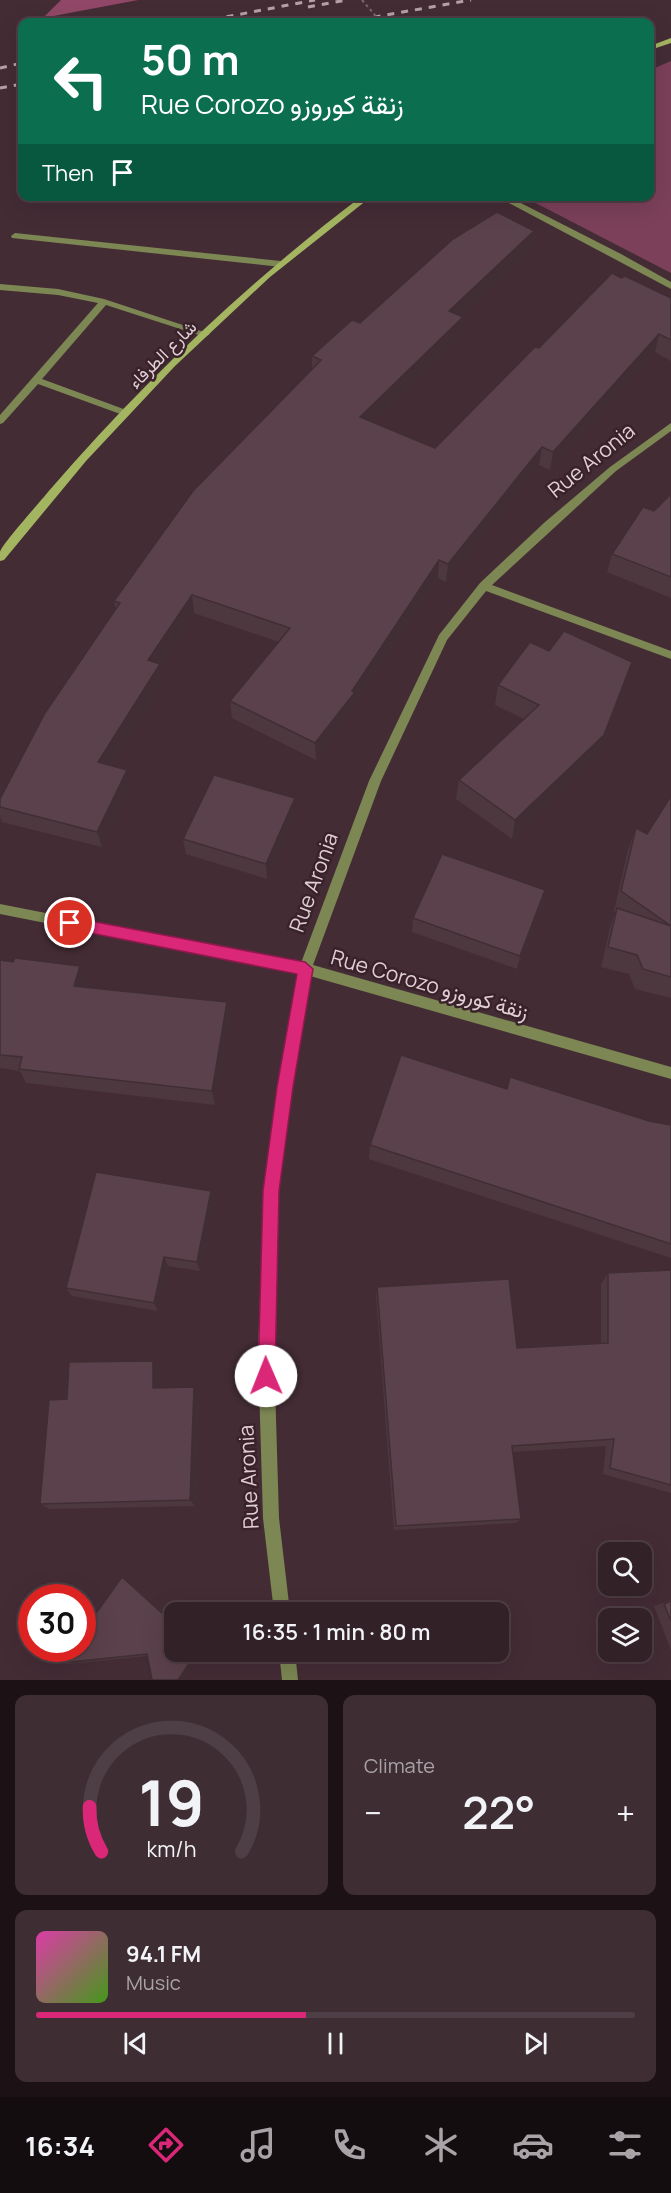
<!DOCTYPE html>
<meta charset="utf-8">
<style>
body{margin:0;font-family:Manrope,Vazirmatn,sans-serif;background:#3e2e34;color:#f1f3f6;height:100vh;display:flex;flex-direction:column;font-size:22px;white-space:nowrap}
*{box-sizing:border-box;margin:0}
p{font-size:20px;color:#a9a3a8}
.icon{flex:none;width:33px;height:33px;fill:none;stroke:currentColor;stroke-width:2;stroke-linecap:round;stroke-linejoin:round}
.map{position:relative;height:1680px;overflow:hidden}
.details{display:flex;flex-direction:column;gap:15px;padding:15px;background:#1c1216;flex:1}
.details>*{flex:none}
.top-card{position:absolute;left:18px;top:18px;width:636px;height:183px;border-radius:12px;box-shadow:0 6px 24px #0002,0 0 0 2px #4e3e45;background:#0b6e4f;color:#fff;overflow:hidden}
.controls{position:absolute;left:598px;top:1542px;display:grid;gap:12px}
.controls a{display:grid;place-items:center;width:54px;height:54px;border-radius:12px;background:#332128;box-shadow:0 6px 24px #0002,0 0 0 2px #4e3e45;font-size:30px}
.speed{position:absolute;left:18px;top:1584px;display:flex;gap:12px;font-size:30px;font-weight:700;text-align:center}
.speed>*{display:grid;place-content:center;width:78px;height:78px;border-radius:50%;background:#332128;box-shadow:0 6px 24px #0002,0 0 0 2px #4e3e45;line-height:1}
.speed .limit{border:9px solid #d22;background:#fff;color:#111}
.pin{position:absolute;display:grid;place-items:center;width:51px;height:51px;color:#fff;margin:-26px;border:3px solid #fff;border-radius:50%;box-shadow:0 2px 6px #0007}
.me{position:absolute;width:66px;margin:-33px;rotate:359deg;stroke-linejoin:round;filter:drop-shadow(0 0 4px #0008)}
.turn{display:flex;align-items:center;gap:21px;height:126px;padding:0 24px;font-size:27px}
.turn .icon{width:78px;height:78px;stroke-width:2.5}
.turn b{display:block;font-size:42px;line-height:51px}
.then{display:flex;align-items:center;height:57px;padding:0 24px;background:#0003;gap:12px;font-size:22px}
.big{font-size:45px;font-weight:600;line-height:1.1}
.details .widget{flex:1;display:flex;flex-direction:column;justify-content:center;gap:9px;min-width:0;padding:0 21px;border-radius:12px;background:#3e2e34}
.details .dial{align-items:center;gap:0}
.dial svg{height:156px;overflow:visible;fill:none;stroke:#4e3e45;stroke-width:7;stroke-linecap:round;text-anchor:middle}
.dial text{fill:#f1f3f6;stroke:none}
.song{display:flex;align-items:center;gap:18px}
.cover{width:72px;height:72px;border-radius:9px;background:linear-gradient(135deg,hsl(320 70% 55%),hsl(100 70% 35%))}
.played{height:6px;border-radius:3px;background:linear-gradient(90deg,#db2777 45%,#4e3e45 45%)}
.keys{display:flex;justify-content:space-around;direction:ltr}
.heat{display:flex;justify-content:space-between;align-items:center;font-size:33px;direction:ltr}
.details .tiles{flex:1;display:grid;gap:15px;grid-template-columns:1fr 1fr}
.widget:last-child{grid-column:span 2}
.trip{position:absolute;left:164px;top:1602px;width:345px;height:60px;border-radius:12px;background:#332128;box-shadow:0 6px 24px #0002,0 0 0 2px #4e3e45;font-weight:600;line-height:60px;text-align:center}
.tab-bar{display:flex;height:96px;justify-content:space-around;align-items:center;background:#140d10;color:#a9a3a8}
.tab-bar .icon{width:42px;height:42px}
.tab-bar .active{color:#db2777}
.tab-bar b{font-size:27px;color:#f1f3f6}
.map>svg:first-child{display:block}
.green{fill:#7c405a}
.forest{fill:#914868}
.lines{fill:none;stroke-linecap:round;stroke-linejoin:round}
.lane{fill:#7c8753;fill-rule:evenodd}
.street{fill:#7c8753;fill-rule:evenodd}
.secondary{fill:#a4b561;fill-rule:evenodd}
.rail{stroke:#b5a2a9;stroke-width:3;stroke-dasharray:7 7;stroke-linecap:butt}
.path-bridge{stroke:#7d676f;stroke-width:2;stroke-dasharray:3 3;stroke-linecap:butt}
.wall{fill:#4e3840}
.shaded-wall{fill:#402e34}
.building{fill:#5b414b;stroke:#402e34;stroke-width:1.5}
.route{fill:#db2777;stroke:#8e194d;stroke-width:1.5}
.labels{text-anchor:middle;dominant-baseline:central;stroke-width:5;stroke-linejoin:round;paint-order:stroke}
.far-street-label{font-size:18px;fill:#dfced4;stroke:#3a222b}
.street-label{font-size:21px;fill:#dfced4;stroke:#3a222b}
</style>
<div class="map">
<svg width="671" height="1680" viewBox="0 0 671 1680">
<rect width="100%" height="100%" fill="#442c35"/>
<path class="green" d="M671,61v212l-147,-76 126,-1v-126z"/>
<path class="forest" d="M61,0h77l-95,18z"/>
<g class="lines">
<g class="lane">
<path d="M15,233l266,28 4,3 -4,3 -269,-29 -1,-2z"/>
<path d="M0,284l58,5 46,10 106,35 -5,3 -3,-1 -96,-31 -64,74 87,32v4h-6l-85,-31 -35,39 -3,1v-9l98,-112 -40,-8 -58,-5z"/>
</g>
<g class="street">
<path d="M496,196h11l114,58 50,28v7z"/>
<path d="M671,423v8l-55,40 -124,114 179,66v8l-185,-68 -39,49 -66,141 -68,184 358,102v12l-361,-103 -18,111 -14,104 -4,161 5,166 11,94h-16l-11,-94 -5,-166 6,-161 14,-104 20,-114 -298,-59v-10l301,59 68,-182 70,-146 41,-52 65,-61 65,-55z"/>
<path d="M279,1652h16l3,28h-16z"/>
</g>
<g class="secondary">
<path d="M671,38v5l-21,7v-4z"/>
<path d="M362,196h10l-102,81 -95,89 -89,95 -82,99 -4,1c0,-3 0,-6 0,-9 2,-8 41,-51 48,-60 95,-110 198,-208 314,-296z"/>
</g>
<g class="rail">
<path d="M308,7l38,-7"/>
<path d="M199,22l116,-22"/>
<path d="M346,22l125,-22"/>
<path d="M0,68l22,-5"/>
<path d="M0,88l22,-4"/>
</g>
<path class="path-bridge" d="M362,0l19,22"/>
</g>
<g class="wall">
<path d="M534,231l-3,19 -69,66 1,1 -2,19 -88,86 62,26 104,-100 82,-70 50,20v63l-16,-9 -105,118 -11,-5 -93,117 -8,-4 -84,126v5l-38,51 -84,-42 -2,-17 49,-59 -85,-29 -34,51 3,18 -52,83 20,21 -29,61 -100,-25 -2,-6v-17l116,-190 -2,-8 198,-232v-13l48,-33z"/>
<path d="M671,494v104l-64,-26 5,-18z"/>
<path d="M549,651l83,11 -6,20 -27,72 -87,85 -56,-40 3,-19 65,-61 -29,-14 3,-20z"/>
<path d="M671,796v202l-36,-9 -6,-15 -28,-7 9,-39 5,-16 -1,-1 14,-61 8,-22 11,6z"/>
<path d="M296,814l-29,65 -81,-25 -3,-15z"/>
<path d="M545,890l-3,14 -25,65 -105,-37 1,-14z"/>
<path d="M0,960l85,22 -1,5 143,15 2,16 -14,87 -189,-22 -6,-12 -20,-3z"/>
<path d="M507,1089l142,32 22,4v133l-302,-99 1,-14z"/>
<path d="M211,1191l3,10 -14,70 -32,-5 -10,45 -86,-15 -6,-8z"/>
<path d="M671,1270v223l-68,-19 3,-28 -94,6 9,67 -5,4 -122,7 -18,-233 1,-10 140,61 84,-5v-59l7,-11z"/>
<path d="M153,1361l6,10 -1,17 40,8 -3,110 -146,3 -9,-5 27,-105z"/>
<path d="M122,1577l5,3 47,42v30h27l-19,28 -30,-1 -5,-23 -79,8 -7,-1z"/>
<path d="M671,1600v50l-17,-44z"/>
</g>
<g class="shaded-wall">
<path d="M534,231l-3,19 -83,80 1,-19z"/>
<path d="M463,317l-2,19 -101,99v-18z"/>
<path d="M659,334l-4,18 -105,118 3,-18z"/>
<path d="M542,447l-3,18 -93,117 2,-18z"/>
<path d="M439,560l-1,18 -84,126v5l-38,51 -1,-17 37,-52z"/>
<path d="M192,595l2,18 -43,65 -3,-18z"/>
<path d="M632,662l-6,20 -27,72 -87,85 3,-19z"/>
<path d="M160,664l3,18 -61,97 -4,-17z"/>
<path d="M127,770l4,16 -29,61 -5,-15z"/>
<path d="M295,798l1,16 -29,65 -1,-15z"/>
<path d="M545,890l-3,14 -25,65 3,-13z"/>
<path d="M80,966l5,16 -5,20 -6,-16z"/>
<path d="M227,1002l2,16 -14,87 -3,-14z"/>
<path d="M211,1191l3,10 -14,70 -3,-9z"/>
<path d="M164,1257l4,9 -10,45 -4,-8z"/>
<path d="M153,1361l6,10 -1,26 -5,-9z"/>
<path d="M194,1387l4,9 -3,110 -5,-6z"/>
<path d="M122,1577l5,3 47,42v2z"/>
<path d="M197,1652h4l-19,28h-4z"/>
</g>
<g class="building">
<path d="M497,212l37,19 -85,80 14,6 -103,100 75,31 100,-101 4,1 73,-75 9,5 4,-2 46,22v42l-12,-6 -106,118 -11,-5 -94,117 -9,-4 -87,131 3,1 -40,51 -85,-42 60,-73 -98,-33 -44,65 12,4 -62,98 29,8 -30,62 -97,-25v-8l45,-86 75,-110 -6,-2 79,-110 128,-131 -9,-4 40,-36 8,3 93,-84z"/>
<path d="M671,494v83l-59,-23 31,-47 11,4z"/>
<path d="M564,631l68,31 -28,73 -89,85 -56,-40 80,-75 -41,-20 32,-43 19,9z"/>
<path d="M214,775l81,23 -29,66 -83,-25z"/>
<path d="M671,796v130l-50,-35 15,-63 11,6z"/>
<path d="M442,854l103,36 -25,66 -107,-38z"/>
<path d="M617,908l54,18v51l-28,-8 -6,-14 -29,-8z"/>
<path d="M15,958l65,8 -6,20 153,16 -15,89 -193,-22 3,-12 -22,-2v-95l13,2z"/>
<path d="M401,1055l106,34 3,-12 139,44 22,4v119l-301,-99z"/>
<path d="M96,1172l115,19 -14,71 -33,-5 -10,46 -88,-15z"/>
<path d="M671,1270v215l-61,-17 4,-29 -102,7 9,73 -125,7 -19,-239 132,-8 8,69 91,-5v-70z"/>
<path d="M153,1361v27l41,-1 -4,113 -150,4 9,-104 18,-1 2,-37z"/>
<path d="M122,1577l52,47v28h23l-19,28h-29l3,-1 -5,-25 -86,9 11,-15h10v-15z"/>
<path d="M671,1601v20l-7,-17z"/>
</g>
<path class="route" d="M70,917l235,45 8,7 -20,118 -14,104 -4,185 -3,6 -6,3 -6,-3 -2,-6 5,-185 14,-104 20,-113 -227,-45 -7,-6z"/>
<g class="labels">
<g class="far-street-label">
<text transform="translate(162 354) rotate(-45)">شارع الطرفاء</text>
</g>
<g class="street-label">
<text transform="translate(591 460) rotate(-39)">Rue Aronia</text>
<text transform="translate(313 882) rotate(-70)">Rue Aronia</text>
<text transform="translate(430 984) rotate(16)">Rue Corozo زنقة كوروزو</text>
<text transform="translate(248 1477) rotate(-93)">Rue Aronia</text>
</g>
</g>
</svg>
<div class="controls">
<a><svg class="icon" aria-label="search" viewBox="0 0 24 24"><circle cx="10" cy="10" r="6"/><path d="M15 15l6 6"/></svg></a>
<a><svg class="icon" aria-label="layers" viewBox="0 0 24 24"><path d="M12 4l9 5-9 5-9-5zM3 14l9 5 9-5"/></svg></a>
</div>
<div class="speed"><div class="limit">30</div></div>
<div class="pin" style="left:70px;top:923px;background:#d93025"><svg class="icon" aria-label="arrive" viewBox="0 0 24 24"><path d="M6 21V4h12l-3 4 3 4H6"/></svg></div>
<svg class="me" style="left:266px;top:1376px" viewBox="-20 -20 40 40"><circle r="19" fill="#fff"/><path d="M0-13L10 11 0 6-10 11z" fill="#db2777"/></svg>
<div class="trip">16:35 · 1 min · 80 m</div>
<div class="top-card">
<div class="turn"><svg class="icon" aria-label="left" viewBox="0 0 24 24"><path d="M17 20v-9H6M10 6l-5 5 5 5"/></svg><div><b>50 m</b>Rue Corozo زنقة كوروزو</div></div>
<div class="then">Then<svg class="icon" aria-label="arrive" viewBox="0 0 24 24"><path d="M6 21V4h12l-3 4 3 4H6"/></svg></div>
</div>
</div>
<section class="details">
<div class="tiles">
<div class="widget dial"><svg viewBox="0 0 100 80">
<path d="M14 69A42 42 0 1 1 86 69"/>
<path d="M14 69A42 42 0 0 1 8 46" stroke="#db2777"/>
<text x="50" y="56" font-size="32" font-weight="700">19</text>
<text x="50" y="72" font-size="11">km/h</text>
</svg></div>
<div class="widget"><p>Climate</p>
<div class="heat"><a>−</a><b class="big">22°</b><a>+</a></div>
</div>
<div class="widget">
<div class="song"><i class="cover"></i><div><b>94.1 FM</b><p>Music</p></div></div>
<div class="played"></div>
<div class="keys"><svg class="icon" aria-label="previous" viewBox="0 0 24 24"><path d="M18 5L8 12l10 7zM5 5v14"/></svg><svg class="icon" aria-label="pause" viewBox="0 0 24 24"><path d="M8 5v14M16 5v14"/></svg><svg class="icon" aria-label="next" viewBox="0 0 24 24"><path d="M6 5l10 7-10 7zM19 5v14"/></svg></div>
</div>
</div>
</section>
<nav class="tab-bar">
<b>16:34</b>
<svg class="icon active" aria-label="directions" viewBox="0 0 24 24"><path d="M12 3l9 9-9 9-9-9zM9 14v-3h6M13 9l2 2-2 2"/></svg>
<svg class="icon" aria-label="music" viewBox="0 0 24 24"><path d="M9 18V5l10-2v13"/><circle cx="6" cy="18" r="3"/><circle cx="16" cy="16" r="3"/></svg>
<svg class="icon" aria-label="phone" viewBox="0 0 24 24"><path d="M5 4h4l2 5-3 2q2 4 5 5l2-3 5 2v4C11 20 4 13 5 4z"/></svg>
<svg class="icon" aria-label="climate" viewBox="0 0 24 24"><path d="M12 3v18M4 7l16 10M4 17L20 7"/></svg>
<svg class="icon" aria-label="car" viewBox="0 0 24 24"><path d="M5 17H2v-5l4-1 3-4h7l3 4 3 1v5h-3M9 17h6M6 11h13"/><circle cx="7" cy="17" r="2"/><circle cx="17" cy="17" r="2"/></svg>
<svg class="icon" aria-label="filters" viewBox="0 0 24 24"><path d="M4 7h16M4 17h16"/><circle cx="9" cy="7" r="2"/><circle cx="15" cy="17" r="2"/></svg>
</nav>
